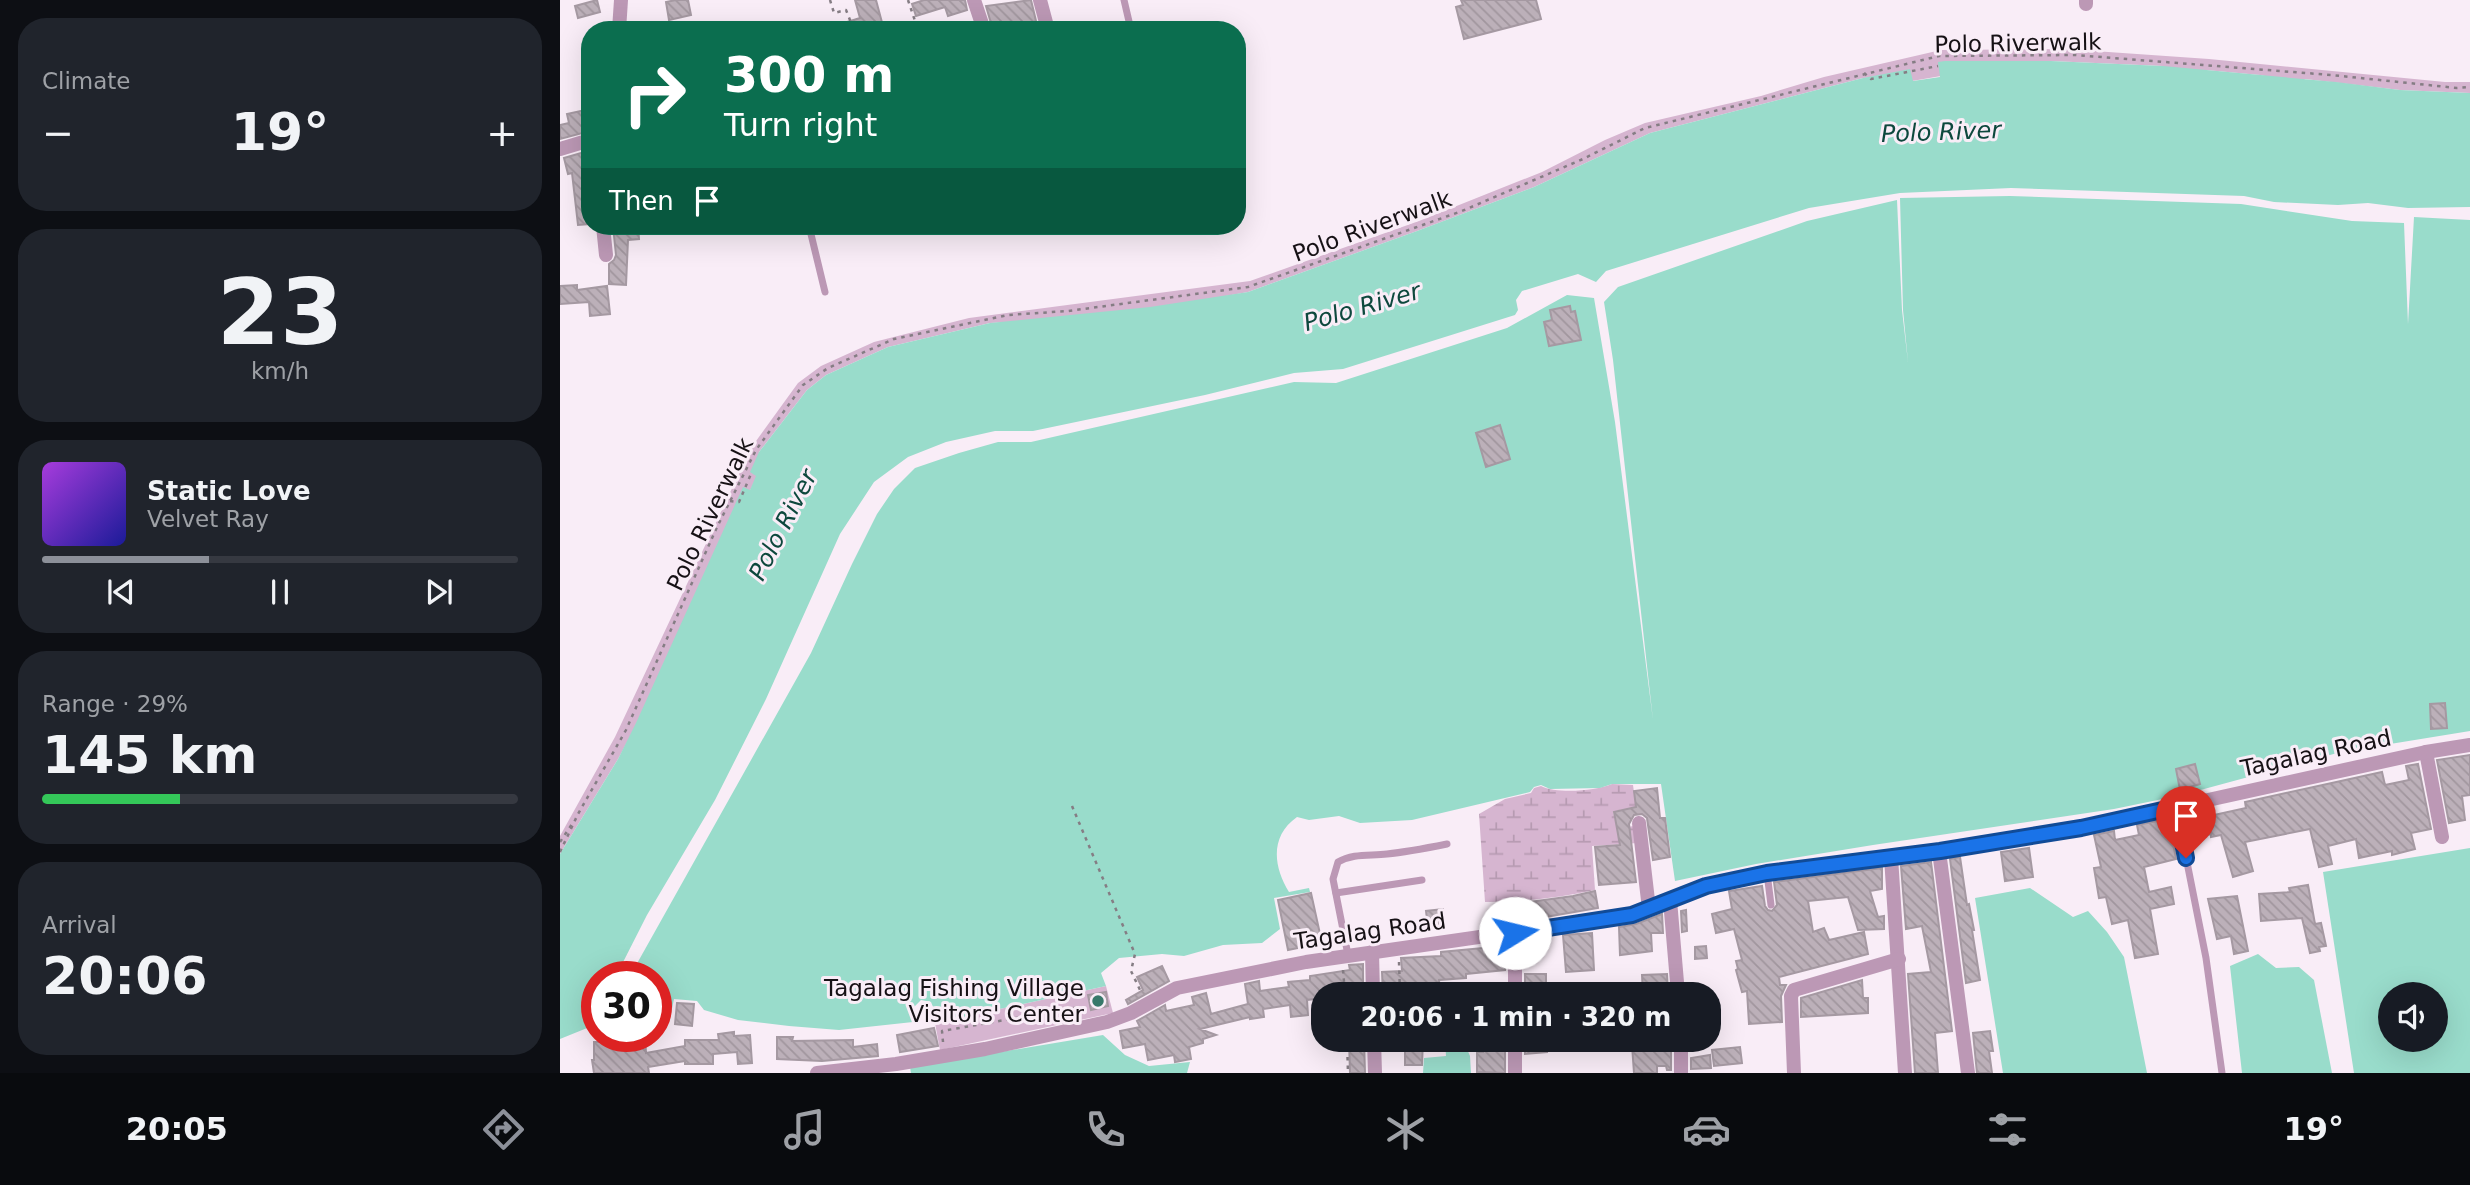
<!DOCTYPE html>
<meta charset="utf-8">
<style>
body{margin:0;font-family:"DejaVu Sans",sans-serif;background:#20242c;color:#f1f3f6;height:100vh;display:flex;flex-direction:column;font-size:26px;white-space:nowrap}
*{box-sizing:border-box;margin:0}
p{font-size:23px;color:#9ea1a6}
.icon{flex:none;width:38px;height:38px;fill:none;stroke:currentColor;stroke-width:2;stroke-linecap:round;stroke-linejoin:round}
.map{position:relative;flex:1;overflow:hidden}
.side{display:flex;flex-direction:column;gap:18px;padding:18px;background:#0d0f14;width:560px}
.side>*{flex:none}
.top-card{position:absolute;left:21px;top:21px;width:665px;height:214px;border-radius:28px;box-shadow:0 7px 28px #0002;background:#0b6e4f;color:#fff;overflow:hidden}
.tools{position:absolute;left:1818px;top:982px;display:grid;gap:14px}
.tools a{display:grid;place-items:center;width:70px;height:70px;border-radius:50%;background:#171b24;box-shadow:0 7px 28px #0002;font-size:35px}
.speed{position:absolute;left:21px;top:961px;display:flex;gap:14px;font-size:35px;font-weight:700;text-align:center}
.speed>*{display:grid;place-content:center;width:91px;height:91px;border-radius:50%;background:#171b24;box-shadow:0 7px 28px #0002;line-height:1}
.speed .limit{border:10px solid #d22;background:#fff;color:#111}
.pin{position:absolute;display:grid;place-items:center;width:60px;height:60px;color:#fff;margin:-72px -30px;border-radius:50% 50% 50% 0;rotate:-45deg;box-shadow:0 0 7px #0007}
.pin .icon{rotate:45deg}
.me{position:absolute;width:77px;margin:-38px;rotate:81deg;stroke-linejoin:round;filter:drop-shadow(0 0 5px #0008)}
.turn{display:flex;align-items:center;gap:24px;height:147px;padding:0 28px;font-size:32px}
.turn .icon{width:91px;height:91px;stroke-width:2.5}
.turn b{display:block;font-size:49px;line-height:60px}
.then{display:flex;align-items:center;height:66px;padding:0 28px;background:#0003;gap:14px;font-size:26px}
.big{font-size:52px;font-weight:600;line-height:1.1}
.side .tile{flex:1;display:flex;flex-direction:column;justify-content:center;gap:10px;min-width:0;padding:0 24px;border-radius:28px;background:#20242c}
.side .dial{align-items:center;gap:0}
.dial b{font-size:91px;line-height:1}
.song{display:flex;align-items:center;gap:21px}
.cover{width:84px;height:84px;border-radius:10px;background:linear-gradient(135deg,hsl(280 70% 55%),hsl(240 70% 35%))}
.played{height:7px;border-radius:4px;background:linear-gradient(90deg,#8c9099 35%,#363941 35%)}
.keys{display:flex;justify-content:space-around;direction:ltr}
.heat{display:flex;justify-content:space-between;align-items:center;font-size:38px;direction:ltr}
.charge{height:10px;border-radius:5px;background:linear-gradient(90deg,#34c759 29%,#363941 0)}
.trip{position:absolute;left:751px;top:982px;width:410px;height:70px;border-radius:28px;background:#171b24;box-shadow:0 7px 28px #0002;font-weight:600;line-height:70px;text-align:center}
.dock{display:flex;height:112px;justify-content:space-around;align-items:center;background:#090b0e;color:#9ea1a6}
.dock .icon{width:49px;height:49px}
.dock .selected{color:#8c9099}
.dock b{font-size:32px;color:#f1f3f6}
main{display:flex;flex:1;min-height:0}
.map>svg:first-child{display:block}
.wetland{fill:url(#wetland-marsh)}
.park{fill:#d6b5d0}
.water{fill:#99dccb;fill-rule:evenodd}
.building{fill:url(#building-back-hatch);stroke:#a599a2;stroke-width:2}
.lines{fill:none;stroke-linecap:round;stroke-linejoin:round}
.path{stroke:#857d84;stroke-width:2.5;stroke-dasharray:3.5 5;stroke-linecap:butt}
.service{stroke:#bc98b5;stroke-width:7}
.minor{stroke:#bc98b5;stroke-width:14}
.route-casing{stroke:#114b97;stroke-width:18}
.route{stroke:#1a73e8;stroke-width:12}
.poi-dot{fill:#37796a;stroke:#f9edf7;stroke-width:2.5}
.labels{text-anchor:middle;dominant-baseline:central;stroke-width:6;stroke-linejoin:round;paint-order:stroke}
.street-label{font-size:23px;fill:#161115;stroke:#f9edf7}
.poi-label{font-size:23px;fill:#161115;stroke:#f9edf7;text-anchor:end}
.water-label{font-size:24px;font-style:italic;fill:#0d483d;stroke:#f9edf7}
</style>
<main>
<section class="side">
<div class="tile"><p>Climate</p>
<div class="heat"><a>−</a><b class="big">19°</b><a>+</a></div>
</div>
<div class="tile dial"><b>23</b><p>km/h</p></div>
<div class="tile">
<div class="song"><i class="cover"></i><div><b>Static Love</b><p>Velvet Ray</p></div></div>
<div class="played"></div>
<div class="keys"><svg class="icon" aria-label="previous" viewBox="0 0 24 24"><path d="M18 5L8 12l10 7zM5 5v14"/></svg><svg class="icon" aria-label="pause" viewBox="0 0 24 24"><path d="M8 5v14M16 5v14"/></svg><svg class="icon" aria-label="next" viewBox="0 0 24 24"><path d="M6 5l10 7-10 7zM19 5v14"/></svg></div>
</div>
<div class="tile"><p>Range · 29%</p><b class="big">145 km</b><div class="charge"></div></div>
<div class="tile"><p>Arrival</p><b class="big">20:06</b></div>
</section>
<div class="map">
<svg width="1910" height="1073" viewBox="0 0 1910 1073">
<defs>
<pattern id="wetland-marsh" width="20" height="14" patternUnits="userSpaceOnUse" patternTransform="scale(1.75)"><rect width="20" height="14" fill="#d6b5d0"/><path d="M1 5h8M5 5V1M11 12h8M15 12V8" fill="none" stroke="#b79bb2"/></pattern>
<pattern id="building-back-hatch" width="6" height="6" patternUnits="userSpaceOnUse" patternTransform="scale(1.75)"><rect width="6" height="6" fill="#bcb0b9"/><path d="M-1 5l2 2M0 0l6 6M5-1l2 2" fill="none" stroke="#a1969e"/></pattern>
</defs>
<rect width="100%" height="100%" fill="#f9edf7"/>
<path class="wetland" d="M1052,784l21,1 3,22 -23,5 4,16 18,-2 3,17 -46,3 3,44c-36,8 -73,12 -110,12l-6,-88 26,-15 26,-6 3,-5 7,-2c16,8 54,5 71,-2z"/>
<g class="park">
<path d="M1505,49l144,10 236,23h25v11l-70,-3 -95,-11 -6,4 -39,-8 -54,-5 -5,4 -33,-2 -5,-6 -112,-5h-106l-4,15 -29,5 -1,-6 -48,3 -213,55 -116,54 -117,44 -169,61 -132,24 -126,7 -102,24 -62,28 -19,15 -48,62 -2,24 -102,215 -37,68 -58,95v-18l55,-99 136,-289 47,-65 23,-17 53,-24 95,-24 281,-37 169,-60 123,-49 63,-32 40,-17 116,-27 63,-19 117,-27z"/>
<path d="M546,986l7,27 -173,37 -5,-27z"/>
</g>
<g class="water">
<path d="M1385,61h106l112,5 173,16 64,8 70,3v114l-62,1 -40,-5 -30,2 -64,-3 -30,-6 -233,-8 -111,5 -91,15 -203,63 -10,11 -18,-8 -56,17 -6,9 2,10 -3,5 -172,54 -49,4 -89,22 -172,36h-38l-49,11 -38,15 -34,25 -34,52 -74,165 -51,101 -68,115 -31,61h-19v48l-37,15v-185l58,-95 18,-36 107,-236 7,3 6,-14 -6,-4 9,-20 48,-62 19,-15 62,-28 102,-24 160,-16 98,-15 169,-61 117,-44 116,-54 213,-55 47,-9 3,12 27,-4 -2,-15z"/>
<path d="M1450,196l231,8 111,17 52,2 4,101 6,-107 56,3v511l-129,21 -159,43 -68,14 -241,36 -117,19 -81,17 -14,-97h-49l-12,4 -50,1 -9,-4 -7,2 -4,5 -118,28 -52,3 -21,-7 -30,4 -12,-3c-27,19 -24,49 -8,75l20,-4 1,4 -36,6 6,31 -18,14 -39,2 -39,11 -22,-2 -43,4 -18,15 5,13 -171,37 1,-9 -5,-12 -10,-2 -9,9 1,13 -74,8 -50,-4 -51,-6 -34,-10 -7,-9 -23,-2 -5,24h-13v-47h-26l181,-323 41,-89 25,-50 17,-25 21,-21 44,-15 39,-11h33l263,-60 42,1 171,-55 60,-33 27,3 21,124 38,298 -40,-360 -9,-58 14,-15 189,-66 90,-21 5,110 6,52 -5,-52 -3,-112z"/>
<path d="M1910,848v225h-116l-31,-201zM1830,994h46v46h-46z"/>
<path d="M1470,888l43,29 15,-6 19,21 17,25 23,116h-144l-28,-175z"/>
<path d="M1698,954l18,14 23,-1 15,13 18,93h-90l-12,-107z"/>
<path d="M543,1035l22,20 24,11 41,-4 -3,11h-276l-1,-6z"/>
<path d="M885,1040h18l7,16 1,17h-48l1,-15 22,-2z"/>
</g>
<g class="building">
<path d="M37,0l3,12 -22,6 -3,-12z"/>
<path d="M116,0h12l3,15 -22,5 -3,-18z"/>
<path d="M295,0h21l8,30h-53v-3l29,-9z"/>
<path d="M364,0h41l2,10 -19,6 -3,-9 -29,9 -4,-12z"/>
<path d="M471,0l5,21 -22,9h-21l-7,-24z"/>
<path d="M901,0h75l5,19 -77,20 -8,-32 7,-2z"/>
<path d="M30,109v22l-30,8v-14l9,-2 -2,-9z"/>
<path d="M28,151l2,7v66l-12,1 -6,-52 -4,1 -4,-16z"/>
<path d="M53,226h25l1,13 -11,1 -2,45 -17,-1v-20l5,-4 2,-5z"/>
<path d="M17,285v5l30,-4 3,28 -20,2 -1,-14 -29,2v-18z"/>
<path d="M1010,306l1,6 4,-1 6,29 -32,6 -5,-24 8,-2 -2,-10z"/>
<path d="M940,425l10,34 -24,8 -10,-34z"/>
<path d="M1885,703l2,25 -16,1 -1,-25z"/>
<path d="M1910,755v40l-8,1 3,24 -16,3 -12,-63z"/>
<path d="M1635,764l5,20 -20,6 -4,-21z"/>
<path d="M1858,764l13,65 -20,4 4,16 -23,6v-4l-33,7 -3,-19 -28,7 4,18 -13,3 -9,-38 -65,13 8,29 -20,6 -12,-42 -10,2v-3l-22,5 -4,-19 3,-1 -1,-5 16,-3 2,6 41,-9 -1,-6 137,-30 3,13 24,-5 -3,-14z"/>
<path d="M1097,788l3,30h5l5,39 -17,3 -6,-42 -5,-4 -8,1 -5,9 7,58 -37,3 -4,-38 25,-2 -6,-33 22,-5 -2,-16z"/>
<path d="M1602,820l1,5 10,-2 4,19 -4,1 3,16 -32,8 5,25 22,-5 3,17 -24,5 8,45 -23,4 -7,-38 -16,4 -6,-27 -7,1 -5,-30 7,-1 -7,-32 20,-4 1,9 24,-5 -2,-10z"/>
<path d="M1469,848l4,29 -28,4 -4,-29z"/>
<path d="M1400,857l7,48 2,-1 5,26h-2l8,50 -14,3 -16,-124z"/>
<path d="M1371,862l21,169 -17,2 3,40h-23l-7,-99 23,-2 -9,-46 -16,3 -5,-63z"/>
<path d="M1322,868v21l-12,2 8,26 6,-1v13l-26,1 -10,-33 -40,4 5,31 11,-4 5,12 35,-8 4,22 -89,23 1,8h6l-5,11 1,26 -33,2 -2,-33 -5,1 -6,-22 2,-1 -2,-8 6,-1 -8,-31 -18,4 -4,-19 20,-5 -3,-18 33,-5 3,20 3,4 4,1 5,-6 -3,-23z"/>
<path d="M1748,885l7,39 6,-1 5,23 -7,1 1,4 -10,2 -8,-35 -41,3 -2,-27 31,-2 -1,-4z"/>
<path d="M1035,891l3,17 -88,15 -3,-18 66,-9z"/>
<path d="M751,893l11,50 -34,7 -10,-50z"/>
<path d="M1677,896l11,55 -14,3 -3,-18 -14,3 -9,-40z"/>
<path d="M883,909l2,17 -17,2 -2,-17z"/>
<path d="M1126,910l1,21 -5,1 -1,-21z"/>
<path d="M1102,914l1,19h-12l1,18 -32,4 -1,-28 17,-3z"/>
<path d="M1032,933l2,37 -28,2 -3,-37z"/>
<path d="M944,946l1,24 -39,4v4l-27,2 1,14h-57l-1,-22 20,-1 -1,-13 40,-2v-4z"/>
<path d="M1146,946l1,12 -12,1v-12z"/>
<path d="M803,964v30h-40v4l-16,2 1,15 -17,2 -1,-12 -27,4 1,8 -14,2v-2l-50,12 16,6 -13,4v4l-14,4 2,12 -16,3 -1,-7 -26,5 -3,-16 -22,4 -3,-17 20,-4 -3,-6 28,-16 1,6 28,-6 -2,-8 14,-4 5,21 37,-10 -3,-20 14,-3 1,10 29,-4 -1,-5 22,-2v-4l40,-6 -1,-5z"/>
<path d="M602,966l7,15 -41,23 -2,-4 17,-10 -6,-13z"/>
<rect x="965" y="974" width="21" height="17"/>
<path d="M1107,974l1,20h-25l-1,-19z"/>
<path d="M1302,980l1,18h5v15l-67,4v-19z"/>
<path d="M546,992l2,14 -17,4 -3,-15z"/>
<path d="M117,1003l17,1 -2,22 -17,-2z"/>
<path d="M374,1028l4,18 -38,6 -3,-17z"/>
<path d="M1430,1031l3,20h-4l3,22h-15l-4,-40z"/>
<path d="M174,1032v4l16,-1 2,28 -14,1 -1,-12 -24,2v10h-28v-3l-37,6 1,6h-55l-2,-13h2v-18h23v-5l28,-1 1,17 39,-7v-6h34l-1,-6z"/>
<path d="M217,1037h16l-1,4 61,-1v7l24,-3 1,12 -56,5 -45,-2z"/>
<path d="M789,1040h15l1,33h-15z"/>
<path d="M845,1040h18l-1,25h-17z"/>
<path d="M922,1040h23v33l-28,-1v-20h6z"/>
<path d="M965,1040h21l1,12 -22,2z"/>
<path d="M1107,1044l4,1v25h-4l-1,-4h-9v7h-23l-2,-28z"/>
<path d="M1180,1047l2,16 -28,3 -2,-16z"/>
<path d="M1150,1055l1,13 -20,1v-11z"/>
</g>
<g class="lines">
<g class="path">
<path d="M270,0l4,13 12,-3 8,20"/>
<path d="M348,0l9,27"/>
<path d="M1304,73l7,6 67,-13"/>
<path d="M170,501l9,1 12,-28"/>
<path d="M512,806l63,148 -4,17 10,21"/>
<path d="M0,842l12,-18"/>
<path d="M0,852l18,-38 48,-84 91,-203 39,-77 47,-65 25,-17 66,-29 114,-24 60,-4 180,-24 214,-76 121,-52 62,-31 294,-72 136,-1 256,20 126,13 13,-1"/>
<path d="M839,962l1,32"/>
<path d="M783,970l2,24"/>
<path d="M787,1040l1,33"/>
<path d="M842,1040l1,16"/>
<path d="M383,1042l-1,-11 137,-24 2,7"/>
</g>
<g class="service">
<path d="M564,0l7,30"/>
<path d="M249,226l16,66"/>
<path d="M1616,807l30,151 16,115"/>
<path d="M1207,873l4,32"/>
<path d="M776,893l86,-13"/>
<path d="M788,955l-15,-76 5,-17c15,-9 32,-6 49,-8 20,-2 40,-6 60,-10"/>
</g>
<g class="minor">
<path d="M414,0l10,30"/>
<path d="M480,0l8,30"/>
<path d="M1526,0v4"/>
<path d="M59,30l2,-30"/>
<path d="M0,149l30,-9"/>
<path d="M43,226l3,29"/>
<path d="M1866,752l16,85"/>
<path d="M1079,823l10,86"/>
<path d="M1379,851l29,222"/>
<path d="M1331,857l14,216"/>
<path d="M1110,900l8,94"/>
<path d="M812,952l1,42"/>
<path d="M955,994v-61"/>
<path d="M814,1040l1,33"/>
<path d="M1121,1040v33"/>
<path d="M257,1073l79,-9 89,-15 122,-27 24,-9 46,-25 129,-26 326,-47 74,-29 61,-13 172,-22 142,-23 345,-76 44,-7"/>
<path d="M955,1073v-33"/>
<path d="M1234,1073l-3,-77 3,-6 105,-31"/>
</g>
</g>
<g class="lines">
<defs>
<path id="route" d="M955,933l117,-18 74,-29 61,-13 173,-22 141,-23 95,-21 10,51"/>
</defs>
<use href="#route" class="route-casing"/>
<use href="#route" class="route"/>
</g>
<circle class="poi-dot" cx="538" cy="1001" r="7"/>
<g class="labels">
<g class="street-label">
<text transform="translate(1458 43) rotate(-1)">Polo Riverwalk</text>
<text transform="translate(812 226) rotate(-20)">Polo Riverwalk</text>
<text transform="translate(150 514) rotate(-64)">Polo Riverwalk</text>
<text transform="translate(1756 753) rotate(-12)">Tagalag Road</text>
<text transform="translate(810 931) rotate(-8)">Tagalag Road</text>
</g>
<g class="poi-label">
<text x="524" y="988">Tagalag Fishing Village<tspan x="524" dy="26">Visitors' Center</tspan></text>
</g>
<g class="water-label">
<text transform="translate(1381 132) rotate(-2)">Polo River</text>
<text transform="translate(802 307) rotate(-16)">Polo River</text>
<text transform="translate(223 525) rotate(-63)">Polo River</text>
</g>
</g>
</svg>
<div class="tools">
<a><svg class="icon" aria-label="sound" viewBox="0 0 24 24"><path d="M4 9h4l5-4v14l-5-4H4zM17 9q2 3 0 6"/></svg></a>
</div>
<div class="speed"><div class="limit">30</div></div>
<div class="pin" style="left:1626px;top:858px;background:#d93025"><svg class="icon" aria-label="arrive" viewBox="0 0 24 24"><path d="M6 21V4h12l-3 4 3 4H6"/></svg></div>
<svg class="me" style="left:955px;top:933px" viewBox="-20 -20 40 40"><circle r="19" fill="#fff"/><path d="M0-13L10 11 0 6-10 11z" fill="#1a73e8"/></svg>
<div class="trip">20:06 · 1 min · 320 m</div>
<div class="top-card">
<div class="turn"><svg class="icon" aria-label="right" viewBox="0 0 24 24"><path d="M7 20v-9h11M14 6l5 5-5 5"/></svg><div><b>300 m</b>Turn right</div></div>
<div class="then">Then<svg class="icon" aria-label="arrive" viewBox="0 0 24 24"><path d="M6 21V4h12l-3 4 3 4H6"/></svg></div>
</div>
</div>
</main>
<nav class="dock">
<b>20:05</b>
<svg class="icon selected" aria-label="directions" viewBox="0 0 24 24"><path d="M12 3l9 9-9 9-9-9zM9 14v-3h6M13 9l2 2-2 2"/></svg>
<svg class="icon" aria-label="music" viewBox="0 0 24 24"><path d="M9 18V5l10-2v13"/><circle cx="6" cy="18" r="3"/><circle cx="16" cy="16" r="3"/></svg>
<svg class="icon" aria-label="phone" viewBox="0 0 24 24"><path d="M5 4h4l2 5-3 2q2 4 5 5l2-3 5 2v4C11 20 4 13 5 4z"/></svg>
<svg class="icon" aria-label="climate" viewBox="0 0 24 24"><path d="M12 3v18M4 7l16 10M4 17L20 7"/></svg>
<svg class="icon" aria-label="car" viewBox="0 0 24 24"><path d="M5 17H2v-5l4-1 3-4h7l3 4 3 1v5h-3M9 17h6M6 11h13"/><circle cx="7" cy="17" r="2"/><circle cx="17" cy="17" r="2"/></svg>
<svg class="icon" aria-label="filters" viewBox="0 0 24 24"><path d="M4 7h16M4 17h16"/><circle cx="9" cy="7" r="2"/><circle cx="15" cy="17" r="2"/></svg>
<b>19°</b>
</nav>
